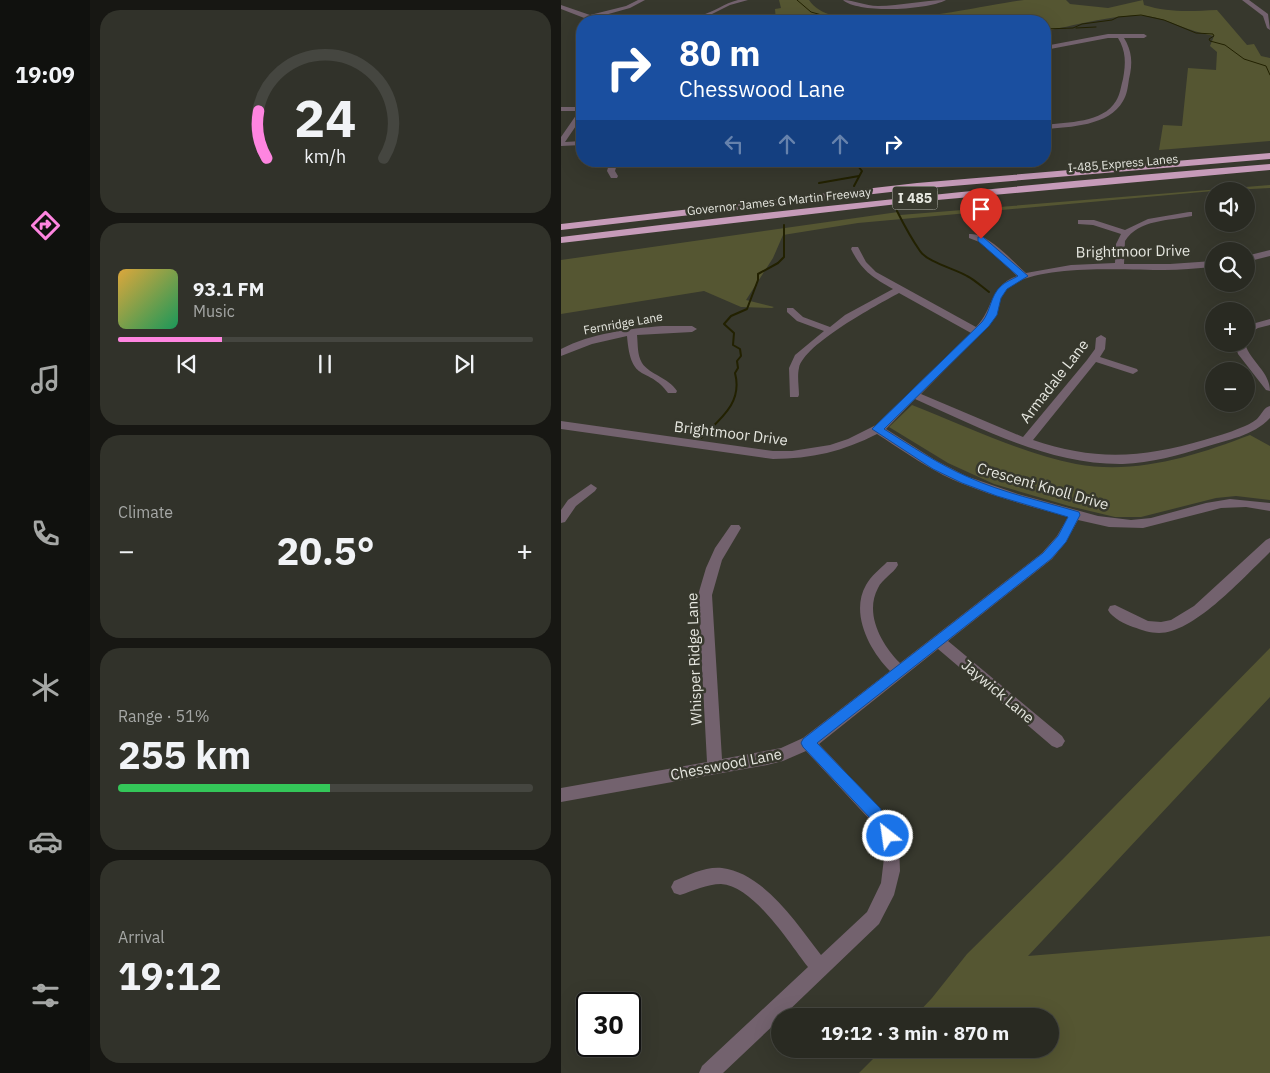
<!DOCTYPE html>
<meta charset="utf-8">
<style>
body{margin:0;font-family:"IBM Plex Sans",sans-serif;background:#31322a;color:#f1f3f6;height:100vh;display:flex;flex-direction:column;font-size:19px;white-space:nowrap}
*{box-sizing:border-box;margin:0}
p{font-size:16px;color:#a5a7a5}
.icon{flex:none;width:28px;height:28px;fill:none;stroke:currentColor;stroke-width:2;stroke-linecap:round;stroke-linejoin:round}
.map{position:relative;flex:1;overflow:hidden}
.panel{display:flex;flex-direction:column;gap:10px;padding:10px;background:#171713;width:471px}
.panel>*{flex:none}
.banner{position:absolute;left:15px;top:15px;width:475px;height:152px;border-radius:20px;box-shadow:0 5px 20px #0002,0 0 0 1px #454640;background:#1a4fa0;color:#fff;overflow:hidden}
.fabs{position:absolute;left:644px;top:182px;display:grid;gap:10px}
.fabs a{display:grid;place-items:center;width:50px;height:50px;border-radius:50%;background:#292a22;box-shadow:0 5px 20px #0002,0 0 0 1px #454640;font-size:25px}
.speed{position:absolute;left:15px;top:992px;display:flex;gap:10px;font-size:25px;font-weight:700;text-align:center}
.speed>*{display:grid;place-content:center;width:65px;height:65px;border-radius:50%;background:#292a22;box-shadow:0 5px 20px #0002,0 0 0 1px #454640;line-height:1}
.speed .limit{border:2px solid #111;border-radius:8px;background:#fff;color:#111}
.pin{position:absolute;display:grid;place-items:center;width:42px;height:42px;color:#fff;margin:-51px -21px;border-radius:50% 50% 50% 0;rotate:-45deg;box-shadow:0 0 5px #0007}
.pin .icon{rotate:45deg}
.me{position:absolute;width:55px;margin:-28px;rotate:330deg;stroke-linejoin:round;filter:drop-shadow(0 0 4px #0008)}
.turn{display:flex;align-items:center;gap:18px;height:105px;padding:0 20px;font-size:22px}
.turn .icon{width:65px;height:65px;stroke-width:2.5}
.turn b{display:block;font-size:35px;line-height:42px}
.lanes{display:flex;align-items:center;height:48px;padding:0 20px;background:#0003;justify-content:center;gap:25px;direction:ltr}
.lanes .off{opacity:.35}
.big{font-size:38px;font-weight:700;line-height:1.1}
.panel .card{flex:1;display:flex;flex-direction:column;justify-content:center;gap:8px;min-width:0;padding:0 18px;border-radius:20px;background:#31322a}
.panel .dial{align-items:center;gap:0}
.dial svg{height:130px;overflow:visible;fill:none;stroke:#454640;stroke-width:7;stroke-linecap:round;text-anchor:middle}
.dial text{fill:#f1f3f6;stroke:none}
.song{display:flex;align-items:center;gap:15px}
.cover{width:60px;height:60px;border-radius:8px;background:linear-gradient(135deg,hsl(40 70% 55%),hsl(150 70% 35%))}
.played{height:5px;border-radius:2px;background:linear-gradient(90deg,#fe85e0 25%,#454640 25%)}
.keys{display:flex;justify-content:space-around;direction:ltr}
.heat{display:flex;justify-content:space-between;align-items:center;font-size:28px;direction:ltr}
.charge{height:8px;border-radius:4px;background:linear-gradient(90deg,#34c759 51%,#454640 0)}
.trip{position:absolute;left:210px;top:1008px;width:288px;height:50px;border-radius:25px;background:#292a22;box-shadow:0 5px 20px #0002,0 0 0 1px #454640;font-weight:700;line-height:50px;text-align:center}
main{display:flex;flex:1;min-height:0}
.menu{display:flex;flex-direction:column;width:90px;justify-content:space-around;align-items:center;background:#10110e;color:#a5a7a5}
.menu .icon{width:35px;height:35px}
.menu .selected{color:#fe85e0}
.menu b{font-size:22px;color:#f1f3f6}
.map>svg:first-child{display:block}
.green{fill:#555632}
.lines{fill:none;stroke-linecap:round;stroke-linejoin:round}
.stream-far1{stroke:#222101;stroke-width:1}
.stream{stroke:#222101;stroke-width:2}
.minor{fill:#73626e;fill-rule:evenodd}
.highway{fill:#c69bb9;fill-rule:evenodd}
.route{fill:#1a73e8;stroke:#114b97}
.labels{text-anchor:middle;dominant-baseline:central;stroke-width:5;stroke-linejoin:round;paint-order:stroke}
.far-street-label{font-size:12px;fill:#e6e7e0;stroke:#37382d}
.shield{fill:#37382d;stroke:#b2b2aa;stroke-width:1}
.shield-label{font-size:14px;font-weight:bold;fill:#e6e7e0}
.street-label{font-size:15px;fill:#e6e7e0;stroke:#37382d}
</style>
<main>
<nav class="menu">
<b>19:09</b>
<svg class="icon selected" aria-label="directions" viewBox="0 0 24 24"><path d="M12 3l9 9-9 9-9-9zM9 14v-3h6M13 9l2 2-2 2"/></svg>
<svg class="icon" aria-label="music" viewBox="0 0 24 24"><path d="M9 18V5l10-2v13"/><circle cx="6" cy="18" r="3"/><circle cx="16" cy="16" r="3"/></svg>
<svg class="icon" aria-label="phone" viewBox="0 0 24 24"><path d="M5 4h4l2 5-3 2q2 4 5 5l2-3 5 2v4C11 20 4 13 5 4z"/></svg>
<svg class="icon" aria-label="climate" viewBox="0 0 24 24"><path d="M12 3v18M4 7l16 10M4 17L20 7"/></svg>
<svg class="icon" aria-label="car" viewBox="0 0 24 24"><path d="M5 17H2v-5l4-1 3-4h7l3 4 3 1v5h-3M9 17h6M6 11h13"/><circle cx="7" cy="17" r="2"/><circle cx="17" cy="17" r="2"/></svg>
<svg class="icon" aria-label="filters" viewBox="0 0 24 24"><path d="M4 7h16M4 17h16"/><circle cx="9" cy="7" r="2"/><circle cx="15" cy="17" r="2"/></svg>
</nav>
<section class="panel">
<div class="card dial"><svg viewBox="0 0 100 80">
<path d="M14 69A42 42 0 1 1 86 69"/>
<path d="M14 69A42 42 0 0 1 9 40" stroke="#fe85e0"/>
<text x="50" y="56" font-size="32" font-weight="700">24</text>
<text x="50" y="72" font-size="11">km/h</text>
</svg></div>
<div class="card">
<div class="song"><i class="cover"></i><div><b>93.1 FM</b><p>Music</p></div></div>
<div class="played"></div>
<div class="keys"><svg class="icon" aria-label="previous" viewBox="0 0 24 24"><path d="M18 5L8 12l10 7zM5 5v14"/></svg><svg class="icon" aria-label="pause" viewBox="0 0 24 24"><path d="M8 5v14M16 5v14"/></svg><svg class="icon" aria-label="next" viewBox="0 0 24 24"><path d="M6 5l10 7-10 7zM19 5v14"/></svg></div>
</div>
<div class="card"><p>Climate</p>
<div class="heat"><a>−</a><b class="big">20.5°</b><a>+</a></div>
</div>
<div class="card"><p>Range · 51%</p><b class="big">255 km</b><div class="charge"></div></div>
<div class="card"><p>Arrival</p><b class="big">19:12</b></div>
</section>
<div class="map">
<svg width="709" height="1073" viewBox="0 0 709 1073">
<rect width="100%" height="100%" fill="#37382d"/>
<g class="green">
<path d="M218,0h30c28,43 169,5 215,0 14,0 28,0 42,0l4,4 38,4 35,-8 1,5c25,8 48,6 73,5l30,35 7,-1 7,12 9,2v83l-111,9 4,-25 19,1 6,-58 28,2 1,-18 -7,-6 4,-10c-25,-4 -45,-17 -67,-20 -28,-3 -73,10 -102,15v-10h-269l-1,-12 6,-1z"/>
<path d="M709,185v3l-57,3 -355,32 -75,12 -10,23 -27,42 28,7 -2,1 -31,-1 -37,-16 -143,23v-54l337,-48 2,3z"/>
<path d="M351,405c51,20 111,49 164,59 60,11 119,-8 174,-29l20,11v54l-34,-4 -20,2 -75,19h-26l-46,-11 -75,-22 -46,-21 -59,-36z"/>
<path d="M709,648v49l-242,259 242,-20v137h-411l24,-24h167v-33h-135l17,-18 35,-44 96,-95z"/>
</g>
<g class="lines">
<g class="stream-far1">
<path d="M236,0l14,12 32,9"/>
<path d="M515,28l20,-1"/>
<path d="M484,29l28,-1 9,-4 30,-4 6,-3 23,-2 23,5 32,13 17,1 1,2 -5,3 1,2 15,4 19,14 22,7 4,9"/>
</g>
<g class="stream">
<path d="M293,161l8,10 -8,15"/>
<path d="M258,183l40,-7"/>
<path d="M336,211c7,14 14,27 23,40 7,11 35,18 47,25 8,4 15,11 22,16"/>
<path d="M140,438c19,-19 42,-35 34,-65l3,-5 -1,-7 4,-5 -1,-7 -7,-4 1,-12 -10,-9 7,-8 16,-7 11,-29v-6l20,-11 6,-6v-32"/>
</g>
<g class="minor">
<path d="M77,0h7l-15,8 -36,10 5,3h-7l-31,-12v-4l29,10 36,-9z"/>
<path d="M177,0h10l-18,5 -22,11 17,5 -31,-3 -31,3c12,-8 25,-4 38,-6 11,-2 24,-12 37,-15z"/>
<path d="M282,0c11,0 22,6 35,6 23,0 45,-6 68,-6 -18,10 -87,14 -103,0z"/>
<path d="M681,0h7l19,14 2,16 -3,-2 -4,-12z"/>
<path d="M547,34h36l3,2 -3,2h-20c8,13 9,25 5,41 -1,7 -2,16 -6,22 -14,25 -53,26 -78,28v-4c22,-3 58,-2 71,-24 4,-6 5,-15 7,-22 3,-16 3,-28 -5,-41h-10l-63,12v-4z"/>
<path d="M484,53l7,9 -5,9 -2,1z"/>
<path d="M0,107h21v10l-17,25 17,-1v4l-21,1v-9l18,-26h-18z"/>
<path d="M49,161h8l-3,10 3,5 -1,2h-6l-4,-7z"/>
<path d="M144,161h8l2,4 -7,2z"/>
<path d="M628,212h3v4c-23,5 -53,3 -67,25l-1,23h46l43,-3v6c-16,1 -33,3 -49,3 -36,0 -131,-7 -157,19 -9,10 -10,26 -19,37l-67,68 102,43 64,-77 8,-11 1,-11 5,-3 5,3 -1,11 -5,8 37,12 1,2 -5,3 -37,-12 -63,78c61,21 110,18 171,0 12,-4 25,-7 36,-12 6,-2 12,-5 17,-9 5,-5 7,-12 13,-13v12c-17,18 -43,22 -65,29 -26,8 -54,16 -82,17 -74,1 -142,-36 -208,-65l-29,30 49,31 31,16 52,18 80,22 33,4 20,-2 55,-15 24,-4 40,4v8l-24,-4 -25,1 -78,20 -34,-1 -31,-7 -12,22 -14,17 -104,82 114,95 3,5 -3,5 -5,2 -5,-2 -114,-97 -119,95 68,72 12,30 1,25 -6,24 -15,29 -96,92h-3v3l-57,54h-24l3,-7 106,-99c-19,-24 -54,-81 -87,-83 -14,0 -28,7 -41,11l-6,-2 -3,-6 3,-6c14,-6 33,-15 48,-13 42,5 75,56 99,87l46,-43 14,-29 3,-25 -5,-23 -7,-13 -66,-71 -23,10 -16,4 -206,37v-14l146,-26 -9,-167 8,-27 9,-20 16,-23h8l2,3 -19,32 -10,35 10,164 59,-11 22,-10 87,-67c-21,-21 -40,-58 -24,-86 5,-9 14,-16 21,-23h10l1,3c-5,9 -16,14 -20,23 -14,26 4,57 22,75l142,-110 15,-17 11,-19c-42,-12 -86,-23 -125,-42 -23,-12 -44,-27 -66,-41 -33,17 -66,25 -104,25l-212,-30v-8l212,30h19l38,-6 18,-6 28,-14 95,-92 -72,-40c-22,12 -95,51 -100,75 -2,8 0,19 0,27l-1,2h-8l-1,-29 6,-13 29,-24 -27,-10 -10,-9v-4h6l10,9 27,10 15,-12 48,-26c-21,-12 -31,-18 -42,-40l1,-2h6l8,15 10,10 100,55c18,-18 13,-41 41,-51l-35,-33 -13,-5v-4c19,-2 43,27 57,39l45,-8 44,-2 1,-19 5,-10 -28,-9 -15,-1v-4h16l31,10 23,-11z"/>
<path d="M709,250v6l-24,6v-6z"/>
<path d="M709,319v6l-12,3 -12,7v-7l6,-4z"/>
<path d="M101,326h30l5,3 -5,3 -55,3c1,9 0,20 5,28 8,12 26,14 35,28l-1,2h-8c-20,-28 -37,-7 -41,-57l-35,8 -31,12v-7c31,-16 67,-20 101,-23z"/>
<path d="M674,344h10c6,18 25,28 25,47l-4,-1 -28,-36z"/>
<path d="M30,484l6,4 -2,3 -19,15 -11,16 -4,1v-13l7,-10z"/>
<path d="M709,538v14l-6,6c-24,23 -71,75 -105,75 -9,0 -17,-3 -26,-6 -8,-3 -21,-9 -25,-17l2,-4 5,-1 33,16 13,1 10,-2 23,-14 72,-66z"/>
</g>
<g class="highway">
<path d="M709,153v6l-353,30 -356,41v-6l356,-41z"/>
<path d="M709,164v6l-355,32 -354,41v-6c236,-29 472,-54 709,-73z"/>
</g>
</g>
<path class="route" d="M417,237h5l45,39 -21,13 -6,9 -4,17 -8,11 -105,103c27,17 54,35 84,48 35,16 74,24 111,35l1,3 -14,27 -15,17 -234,184 63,65 16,28 -2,5 -6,2 -5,-2 -13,-23 -67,-71 -2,-4 2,-4 240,-186 15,-17 10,-19 -71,-21 -35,-13 -29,-14 -61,-40 110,-107c9,-11 8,-26 19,-36 4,-4 12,-7 17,-10l-40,-35z"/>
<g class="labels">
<g class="far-street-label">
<text transform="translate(562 163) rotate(-5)">I-485 Express Lanes</text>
<text transform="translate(218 201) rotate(-6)">Governor James G Martin Freeway</text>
<text transform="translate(62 323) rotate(-10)">Fernridge Lane</text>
</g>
<rect class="shield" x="331.5" y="186.5" width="45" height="23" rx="4"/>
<g class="shield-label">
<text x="354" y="198">I 485</text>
</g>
<g class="street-label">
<text transform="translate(572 251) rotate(-1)">Brightmoor Drive</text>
<text transform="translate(493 381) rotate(-52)">Armadale Lane</text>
<text transform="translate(170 433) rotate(7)">Brightmoor Drive</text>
<text transform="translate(482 486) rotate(16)">Crescent Knoll Drive</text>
<text transform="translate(133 659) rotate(-92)">Whisper Ridge Lane</text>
<text transform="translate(437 691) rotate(40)">Jaywick Lane</text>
<text transform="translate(165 764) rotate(-11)">Chesswood Lane</text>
</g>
</g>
</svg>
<div class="fabs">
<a><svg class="icon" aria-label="sound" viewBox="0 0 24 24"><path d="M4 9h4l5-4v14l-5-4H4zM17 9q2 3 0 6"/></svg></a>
<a><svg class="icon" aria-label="search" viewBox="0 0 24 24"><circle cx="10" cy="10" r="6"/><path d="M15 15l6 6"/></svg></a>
<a>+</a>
<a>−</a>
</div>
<div class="speed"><div class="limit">30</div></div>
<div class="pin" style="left:420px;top:239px;background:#d93025"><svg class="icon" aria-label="arrive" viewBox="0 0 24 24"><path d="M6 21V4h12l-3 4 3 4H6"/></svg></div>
<svg class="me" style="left:327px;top:836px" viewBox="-20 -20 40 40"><circle r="17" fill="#1a73e8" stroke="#fff" stroke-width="3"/><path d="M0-11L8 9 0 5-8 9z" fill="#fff"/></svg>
<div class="trip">19:12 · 3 min · 870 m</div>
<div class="banner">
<div class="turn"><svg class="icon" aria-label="right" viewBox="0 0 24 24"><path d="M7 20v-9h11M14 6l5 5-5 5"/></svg><div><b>80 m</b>Chesswood Lane</div></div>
<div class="lanes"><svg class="icon off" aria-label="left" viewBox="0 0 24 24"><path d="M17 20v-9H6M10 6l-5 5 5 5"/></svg><svg class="icon off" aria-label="ahead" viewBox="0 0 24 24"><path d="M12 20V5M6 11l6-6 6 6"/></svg><svg class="icon off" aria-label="ahead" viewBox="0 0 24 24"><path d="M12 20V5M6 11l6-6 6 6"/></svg><svg class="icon" aria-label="right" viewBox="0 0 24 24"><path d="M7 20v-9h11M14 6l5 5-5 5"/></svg></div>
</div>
</div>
</main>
